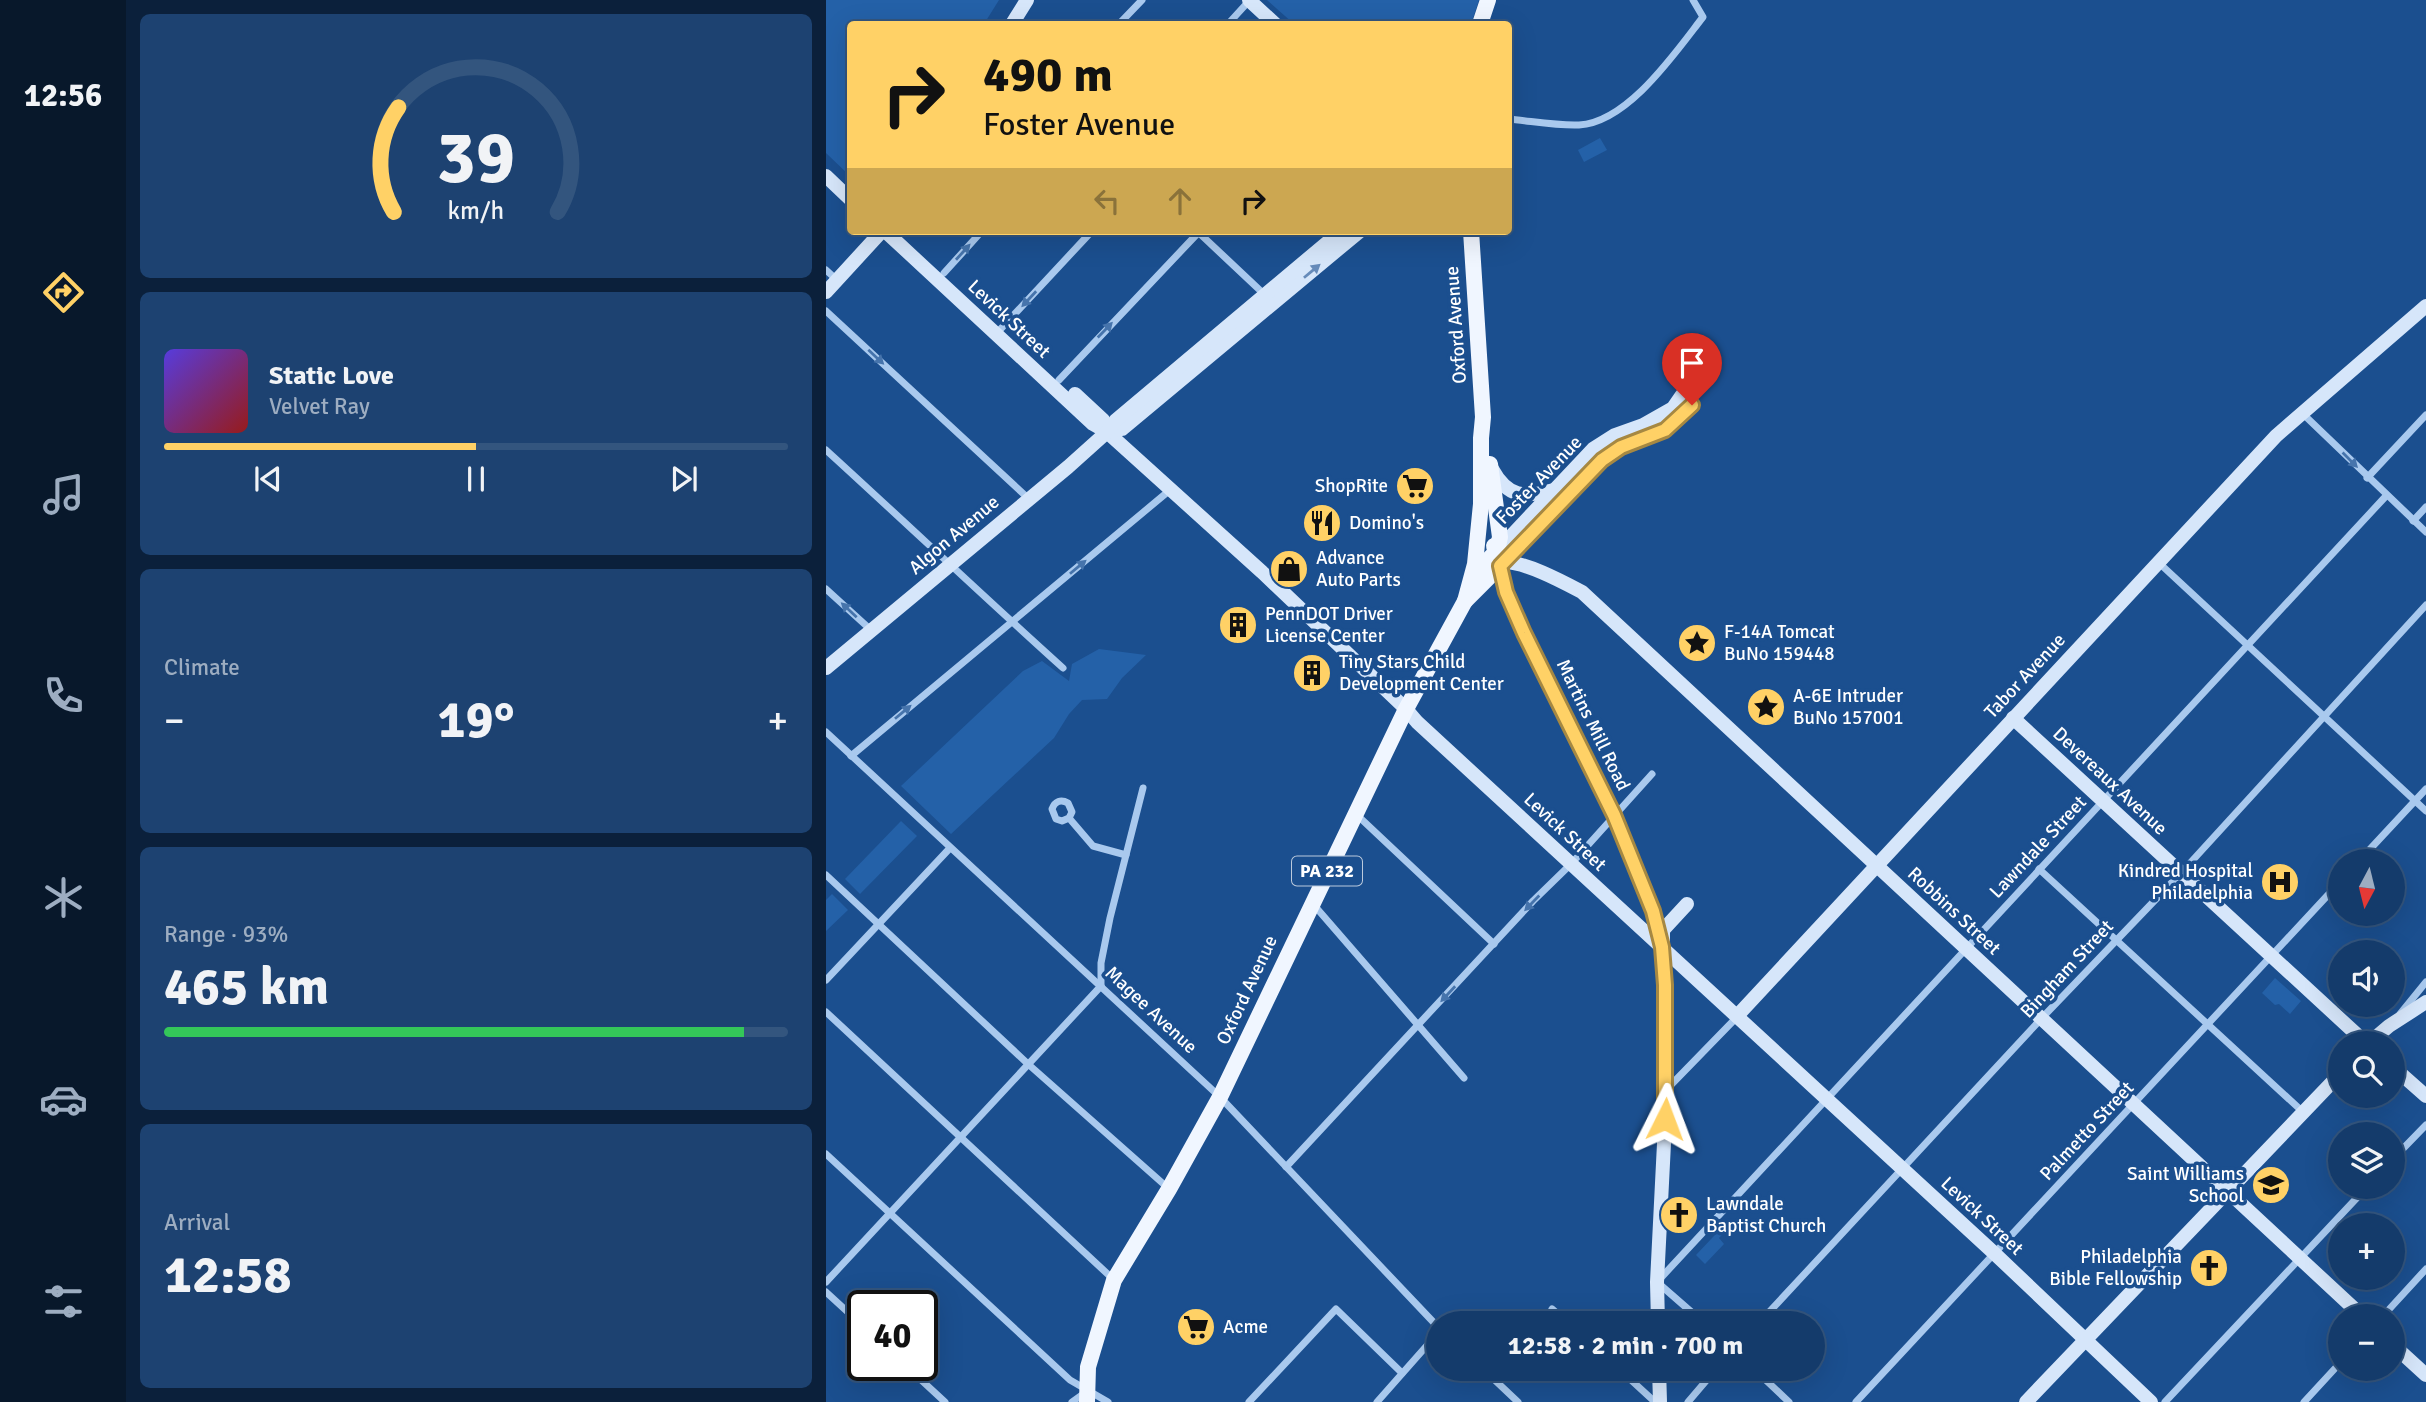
<!DOCTYPE html>
<meta charset="utf-8">
<style>
body{margin:0;font-family:Signika,sans-serif;background:#1d4271;color:#f1f3f6;height:100vh;display:flex;flex-direction:column;font-size:26px;white-space:nowrap}
*{box-sizing:border-box;margin:0}
p{font-size:23px;color:#9dadc1}
.icon{flex:none;width:38px;height:38px;fill:none;stroke:currentColor;stroke-width:2;stroke-linecap:round;stroke-linejoin:round}
.map{position:relative;flex:1;overflow:hidden}
.panel{display:flex;flex-direction:column;gap:14px;padding:14px;background:#0b203b;width:700px}
.panel>*{flex:none}
.hud{position:absolute;left:21px;top:21px;width:665px;height:214px;border-radius:7px;box-shadow:0 7px 28px #0002,0 0 0 2px #33557e;background:#ffd166;color:#111;overflow:hidden}
.needle{width:46px;rotate:187deg}
.tools{position:absolute;left:1502px;top:849px;display:grid;gap:14px}
.tools a{display:grid;place-items:center;width:77px;height:77px;border-radius:50%;background:#143b6b;box-shadow:0 7px 28px #0002,0 0 0 2px #33557e;font-size:35px}
.speed{position:absolute;left:21px;top:1290px;display:flex;gap:14px;font-size:35px;font-weight:700;text-align:center}
.speed>*{display:grid;place-content:center;width:91px;height:91px;border-radius:50%;background:#143b6b;box-shadow:0 7px 28px #0002,0 0 0 2px #33557e;line-height:1}
.speed .limit{border:4px solid #111;border-radius:10px;background:#fff;color:#111}
.pin{position:absolute;display:grid;place-items:center;width:60px;height:60px;color:#fff;margin:-72px -30px;border-radius:50% 50% 50% 0;rotate:-45deg;box-shadow:0 0 7px #0007}
.pin .icon{rotate:45deg}
.me{position:absolute;width:77px;margin:-38px;rotate:3deg;stroke-linejoin:round;filter:drop-shadow(0 0 5px #0008)}
.turn{display:flex;align-items:center;gap:24px;height:147px;padding:0 21px;font-size:32px}
.turn .icon{width:91px;height:91px;stroke-width:2.5}
.turn b{display:block;font-size:49px;line-height:60px}
.lanes{display:flex;align-items:center;height:66px;padding:0 21px;background:#0003;justify-content:center;gap:35px;direction:ltr}
.lanes .off{opacity:.35}
.big{font-size:52px;font-weight:800;line-height:1.1}
.panel .tile{flex:1;display:flex;flex-direction:column;justify-content:center;gap:10px;min-width:0;padding:0 24px;border-radius:10px;background:#1d4271}
.panel .dial{align-items:center;gap:0}
.dial svg{height:182px;overflow:visible;fill:none;stroke:#33557e;stroke-width:7;stroke-linecap:round;text-anchor:middle}
.dial text{fill:#f1f3f6;stroke:none}
.song{display:flex;align-items:center;gap:21px}
.cover{width:84px;height:84px;border-radius:10px;background:linear-gradient(135deg,hsl(250 70% 55%),hsl(0 70% 35%))}
.played{height:7px;border-radius:4px;background:linear-gradient(90deg,#ffd166 50%,#33557e 50%)}
.keys{display:flex;justify-content:space-around;direction:ltr}
.heat{display:flex;justify-content:space-between;align-items:center;font-size:38px;direction:ltr}
.charge{height:10px;border-radius:5px;background:linear-gradient(90deg,#34c759 93%,#33557e 0)}
.trip{position:absolute;left:600px;top:1311px;width:399px;height:70px;border-radius:35px;background:#143b6b;box-shadow:0 7px 28px #0002,0 0 0 2px #33557e;font-weight:800;line-height:70px;text-align:center}
main{display:flex;flex:1;min-height:0}
.dock{display:flex;flex-direction:column;width:126px;justify-content:space-around;align-items:center;background:#08182b;color:#9dadc1}
.dock .icon{width:49px;height:49px}
.dock .on{color:#ffd166}
.dock b{font-size:32px;color:#f1f3f6}
.map>svg:first-child{display:block}
.green{fill:#2461a8}
.lines{fill:none;stroke-linecap:round;stroke-linejoin:round}
.street{stroke:#a9c9ee;stroke-width:7}
.secondary{stroke:#d6e6fa;stroke-width:14}
.primary{stroke:#f0f6ff;stroke-width:16}
.oneway{fill:#4674ac}
.oneway2{fill:#668bba}
.route-casing{stroke:#a68842;stroke-width:18}
.route{stroke:#ffd166;stroke-width:12}
.labels{text-anchor:middle;dominant-baseline:central;stroke-width:7;stroke-linejoin:round;paint-order:stroke}
.shield{fill:#1b4f8f;stroke:#bbcadd;stroke-width:2}
.shield-label{font-size:18px;font-weight:bold;fill:#fff}
.street-label{font-size:19px;fill:#fff;stroke:#1b4f8f}
.poi-label{font-size:19px;fill:#fff;stroke:#1b4f8f;text-anchor:start}
</style>
<main>
<nav class="dock">
<b>12:56</b>
<svg class="icon on" aria-label="directions" viewBox="0 0 24 24"><path d="M12 3l9 9-9 9-9-9zM9 14v-3h6M13 9l2 2-2 2"/></svg>
<svg class="icon" aria-label="music" viewBox="0 0 24 24"><path d="M9 18V5l10-2v13"/><circle cx="6" cy="18" r="3"/><circle cx="16" cy="16" r="3"/></svg>
<svg class="icon" aria-label="phone" viewBox="0 0 24 24"><path d="M5 4h4l2 5-3 2q2 4 5 5l2-3 5 2v4C11 20 4 13 5 4z"/></svg>
<svg class="icon" aria-label="climate" viewBox="0 0 24 24"><path d="M12 3v18M4 7l16 10M4 17L20 7"/></svg>
<svg class="icon" aria-label="car" viewBox="0 0 24 24"><path d="M5 17H2v-5l4-1 3-4h7l3 4 3 1v5h-3M9 17h6M6 11h13"/><circle cx="7" cy="17" r="2"/><circle cx="17" cy="17" r="2"/></svg>
<svg class="icon" aria-label="filters" viewBox="0 0 24 24"><path d="M4 7h16M4 17h16"/><circle cx="9" cy="7" r="2"/><circle cx="15" cy="17" r="2"/></svg>
</nav>
<section class="panel">
<div class="tile dial"><svg viewBox="0 0 100 80">
<path d="M14 69A42 42 0 1 1 86 69"/>
<path d="M14 69A42 42 0 0 1 16 23" stroke="#ffd166"/>
<text x="50" y="56" font-size="32" font-weight="700">39</text>
<text x="50" y="72" font-size="11">km/h</text>
</svg></div>
<div class="tile">
<div class="song"><i class="cover"></i><div><b>Static Love</b><p>Velvet Ray</p></div></div>
<div class="played"></div>
<div class="keys"><svg class="icon" aria-label="previous" viewBox="0 0 24 24"><path d="M18 5L8 12l10 7zM5 5v14"/></svg><svg class="icon" aria-label="pause" viewBox="0 0 24 24"><path d="M8 5v14M16 5v14"/></svg><svg class="icon" aria-label="next" viewBox="0 0 24 24"><path d="M6 5l10 7-10 7zM19 5v14"/></svg></div>
</div>
<div class="tile"><p>Climate</p>
<div class="heat"><a>−</a><b class="big">19°</b><a>+</a></div>
</div>
<div class="tile"><p>Range · 93%</p><b class="big">465 km</b><div class="charge"></div></div>
<div class="tile"><p>Arrival</p><b class="big">12:58</b></div>
</section>
<div class="map">
<svg width="1600" height="1402" viewBox="0 0 1600 1402">
<rect width="100%" height="100%" fill="#1b4f8f"/>
<g class="green">
<path d="M0,0h173l-15,24h-134v152l-24,-23z"/>
<path d="M441,0h212l-8,24h-177z"/>
<path d="M774,138l7,12 -23,12 -6,-12z"/>
<path d="M273,649l47,6 -24,23 -15,21 -25,1 -13,14 -15,24 -103,96 -50,-48 122,-115 19,-10 27,20 3,-17z"/>
<path d="M75,821l16,15 -57,58 -15,-15z"/>
<path d="M6,894l16,16 -22,21v-31z"/>
<path d="M1449,978l26,23 -11,13 -11,-10 -4,1 -13,-12z"/>
<path d="M904,1219l3,4 -14,15 5,6 -19,20 -9,-9z"/>
</g>
<g class="lines">
<g class="street">
<path d="M293,24l23,-24"/>
<path d="M402,24l22,-24"/>
<path d="M682,119c23,2 49,7 71,6 49,-3 96,-72 124,-108l-10,-17"/>
<path d="M371,231l68,64"/>
<path d="M0,270l11,10"/>
<path d="M118,273l38,-42"/>
<path d="M0,311l203,188"/>
<path d="M170,334l96,-103"/>
<path d="M233,380l139,-147"/>
<path d="M1476,413l124,119"/>
<path d="M0,450c79,72 157,146 237,218"/>
<path d="M1541,478l59,-63"/>
<path d="M1587,521l13,-14"/>
<path d="M1332,562l268,249"/>
<path d="M0,589l45,41"/>
<path d="M0,732l394,365 218,230"/>
<path d="M25,756l319,-266"/>
<path d="M531,815l137,129"/>
<path d="M243,818l-7,3 -6,-2 -4,-10c3,-8 9,-10 16,-6l4,9 -3,6 24,28 33,9"/>
<path d="M1533,861l67,-72"/>
<path d="M1213,869l264,243"/>
<path d="M0,875l202,189 140,124"/>
<path d="M487,904l151,174"/>
<path d="M0,980l124,-132"/>
<path d="M275,986v-23l9,-45 33,-130"/>
<path d="M0,1012l287,267"/>
<path d="M1574,1014l26,-32"/>
<path d="M841,1089l70,-72"/>
<path d="M0,1154l244,226 38,22"/>
<path d="M1566,1160l34,-35"/>
<path d="M460,1167l247,-266 38,-37 81,-90"/>
<path d="M0,1282l275,-296"/>
<path d="M0,1292l37,34"/>
<path d="M726,1309l16,14"/>
<path d="M1557,1316l43,-47"/>
<path d="M878,1323l-47,-41 729,-786"/>
<path d="M933,1323l282,-304 140,-146 245,-268"/>
<path d="M79,1365l40,37"/>
<path d="M656,1368l36,34"/>
<path d="M792,1368l37,34"/>
<path d="M927,1368l36,34"/>
<path d="M246,1402l14,-10"/>
<path d="M423,1402l87,-93 66,64"/>
<path d="M551,1402l61,-69"/>
<path d="M862,1402l29,-34"/>
<path d="M1030,1402l484,-520"/>
<path d="M1339,1402l203,-216"/>
<path d="M1478,1402l36,-39"/>
</g>
<g class="secondary">
<path d="M423,0l26,24"/>
<path d="M186,24l15,-24"/>
<path d="M0,176l24,23"/>
<path d="M59,231l208,193 14,8 155,140 144,137 11,13 577,531 157,149"/>
<path d="M0,292l56,-61"/>
<path d="M249,394l28,26 4,12"/>
<path d="M281,432l15,-3 238,-198"/>
<path d="M666,469c16,29 32,29 62,21"/>
<path d="M671,551l96,-102 22,-14 28,-10 30,-17 9,-13"/>
<path d="M678,562c22,0 59,20 78,30l780,724"/>
<path d="M0,668l242,-201 39,-35 9,-12 225,-189"/>
<path d="M1187,718l353,325"/>
<path d="M837,942v-12l24,-26"/>
<path d="M911,1016l539,-580 150,-130"/>
<path d="M1543,1043l20,-17 37,-24"/>
<path d="M1566,1066l34,30"/>
<path d="M832,1323l-1,-41 10,-198 -1,-100 -4,-37 -9,-36 -39,-96 -90,-182 -18,-42 -6,-25 102,-106 19,-13 44,-17 27,-25"/>
<path d="M1566,1344l34,31"/>
<path d="M833,1368l1,34"/>
<path d="M1200,1402l314,-328"/>
</g>
<g class="primary">
<path d="M654,24l8,-24"/>
<path d="M647,575l24,-24 3,-14 -10,-73"/>
<path d="M639,601l35,-35 -6,-20"/>
<path d="M261,1402l1,-35 26,-87 55,-91 51,-92 186,-388 59,-108 10,-37 6,-60v-66l2,-21 -12,-186"/>
</g>
</g>
<defs><path id="oneway-solid" d="M-6-.8H1V-3.2L6.5 0L1 3.2V.8H-6Z" transform="scale(1.75)"/></defs>
<g class="oneway">
<use href="#oneway-solid" transform="translate(137 252) rotate(-48)"/>
<use href="#oneway-solid" transform="translate(203 299) rotate(133)"/>
<use href="#oneway-solid" transform="translate(279 330) rotate(-46)"/>
<use href="#oneway-solid" transform="translate(50 357) rotate(43)"/>
<use href="#oneway-solid" transform="translate(1524 460) rotate(45)"/>
<use href="#oneway-solid" transform="translate(252 567) rotate(-40)"/>
<use href="#oneway-solid" transform="translate(23 610) rotate(-137)"/>
<use href="#oneway-solid" transform="translate(77 712) rotate(-40)"/>
<use href="#oneway-solid" transform="translate(706 903) rotate(134)"/>
<use href="#oneway-solid" transform="translate(622 994) rotate(133)"/>
</g>
<use class="oneway2" href="#oneway-solid" transform="translate(486 271) rotate(-40)"/>
<g class="lines">
<defs>
<path id="route" d="M839,1119v-134l-3,-38 -9,-36 -39,-96 -90,-182 -18,-41 -6,-26 102,-106 19,-13 44,-17 27,-25"/>
</defs>
<use href="#route" class="route-casing"/>
<use href="#route" class="route"/>
</g>
<defs>
<symbol id="supermarket-disc" viewBox="-11 -11 22 22"><circle r="9.5" fill="#ffd166" stroke="#1b4f8f"/><path d="M-6-5.5h2.5l.6 2H6L4.5 2H-2.5L-4.4-4H-6ZM-1.5 3.2a1.3 1.3 0 1 0 .1 0ZM3 3.2a1.3 1.3 0 1 0 .1 0Z" fill="#111"/></symbol>
<symbol id="restaurant-disc" viewBox="-11 -11 22 22"><circle r="9.5" fill="#ffd166" stroke="#1b4f8f"/><path d="M-5-6h1v4h1v-4h1v4h1v-4h1v5L-1.5 .5V6h-2V.5L-5-1ZM5-6V6H3V1.5H1.5Q1.5-4 5-6Z" fill="#111"/></symbol>
<symbol id="shop-disc" viewBox="-11 -11 22 22"><circle r="9.5" fill="#ffd166" stroke="#1b4f8f"/><path d="M-5-2.5h2.3a2.7 3.5 0 0 1 5.4 0H5L5.5 6h-11ZM-1.5-2.5h3a1.5 2.3 0 0 0-3 0Z" fill="#111"/></symbol>
<symbol id="building-disc" viewBox="-11 -11 22 22"><circle r="9.5" fill="#ffd166" stroke="#1b4f8f"/><path d="M-4-6H4V6H1V3H-1V6H-4ZM-2.5-4.3h1.7v1.8h-1.7ZM.8-4.3h1.7v1.8H.8ZM-2.5-1h1.7V.8h-1.7ZM.8-1h1.7V.8H.8Z" fill="#111"/></symbol>
<symbol id="sight-disc" viewBox="-11 -11 22 22"><circle r="9.5" fill="#ffd166" stroke="#1b4f8f"/><path d="M0-6L1.8-2.2L6-1.7L2.9 1.2L3.7 5.4L0 3.3L-3.7 5.4L-2.9 1.2L-6-1.7L-1.8-2.2Z" fill="#111"/></symbol>
<symbol id="hospital-disc" viewBox="-11 -11 22 22"><circle r="9.5" fill="#ffd166" stroke="#1b4f8f"/><path d="M-5-5h3v3.5h4V-5h3V5h-3V1.5h-4V5h-3Z" fill="#111"/></symbol>
<symbol id="school-disc" viewBox="-11 -11 22 22"><circle r="9.5" fill="#ffd166" stroke="#1b4f8f"/><path d="M0-5L7-2L0 1L-7-2ZM-4 1L0 2.5L4 1V4Q0 6-4 4Z" fill="#111"/></symbol>
<symbol id="church-disc" viewBox="-11 -11 22 22"><circle r="9.5" fill="#ffd166" stroke="#1b4f8f"/><path d="M-1.2-6h2.4v3.5h3.3v2.4h-3.3V6h-2.4V-.1h-3.3v-2.4h3.3Z" fill="#111"/></symbol>
</defs>
<g fill-rule="evenodd">
<use href="#supermarket-disc" x="567" y="464" width="44" height="44"/>
<use href="#restaurant-disc" x="474" y="501" width="44" height="44"/>
<use href="#shop-disc" x="441" y="547" width="44" height="44"/>
<use href="#building-disc" x="390" y="603" width="44" height="44"/>
<use href="#sight-disc" x="849" y="621" width="44" height="44"/>
<use href="#building-disc" x="464" y="651" width="44" height="44"/>
<use href="#sight-disc" x="918" y="685" width="44" height="44"/>
<use href="#hospital-disc" x="1432" y="860" width="44" height="44"/>
<use href="#school-disc" x="1423" y="1163" width="44" height="44"/>
<use href="#church-disc" x="831" y="1193" width="44" height="44"/>
<use href="#church-disc" x="1361" y="1246" width="44" height="44"/>
<use href="#supermarket-disc" x="348" y="1305" width="44" height="44"/>
</g>
<g class="labels">
<rect class="shield" x="466" y="856.5" width="70" height="29" rx="5"/>
<g class="shield-label">
<text x="501" y="871">PA 232</text>
</g>
<g class="street-label">
<text transform="translate(183 319) rotate(43)">Levick Street</text>
<text transform="translate(630 325) rotate(-94)">Oxford Avenue</text>
<text transform="translate(713 480) rotate(-46)">Foster Avenue</text>
<text transform="translate(128 535) rotate(-40)">Algon Avenue</text>
<text transform="translate(1199 676) rotate(-47)">Tabor Avenue</text>
<text transform="translate(767 725) rotate(64)">Martins Mill Road</text>
<text transform="translate(1284 781) rotate(43)">Devereaux Avenue</text>
<text transform="translate(739 832) rotate(43)">Levick Street</text>
<text transform="translate(1212 847) rotate(-47)">Lawndale Street</text>
<text transform="translate(1128 911) rotate(43)">Robbins Street</text>
<text transform="translate(1241 969) rotate(-47)">Bingham Street</text>
<text transform="translate(421 990) rotate(-65)">Oxford Avenue</text>
<text transform="translate(325 1010) rotate(43)">Magee Avenue</text>
<text transform="translate(1261 1131) rotate(-47)">Palmetto Street</text>
<text transform="translate(1156 1216) rotate(43)">Levick Street</text>
</g>
<g class="poi-label">
<text x="562" y="486" text-anchor="end">ShopRite</text>
<text x="523" y="523">Domino's</text>
<text x="490" y="558">Advance<tspan x="490" dy="22">Auto Parts</tspan></text>
<text x="439" y="614">PennDOT Driver<tspan x="439" dy="22">License Center</tspan></text>
<text x="898" y="632">F-14A Tomcat<tspan x="898" dy="22">BuNo 159448</tspan></text>
<text x="513" y="662">Tiny Stars Child<tspan x="513" dy="22">Development Center</tspan></text>
<text x="967" y="696">A-6E Intruder<tspan x="967" dy="22">BuNo 157001</tspan></text>
<text x="1427" y="871" text-anchor="end">Kindred Hospital<tspan x="1427" dy="22">Philadelphia</tspan></text>
<text x="1418" y="1174" text-anchor="end">Saint Williams<tspan x="1418" dy="22">School</tspan></text>
<text x="880" y="1204">Lawndale<tspan x="880" dy="22">Baptist Church</tspan></text>
<text x="1356" y="1257" text-anchor="end">Philadelphia<tspan x="1356" dy="22">Bible Fellowship</tspan></text>
<text x="397" y="1327">Acme</text>
</g>
</g>
</svg>
<div class="tools">
<a><svg class="needle" viewBox="-14 -14 28 28"><path d="M0-13l5 13h-10z" fill="#e53935"/><path d="M0 13l5-13h-10z" fill="#9dadc1"/></svg></a>
<a><svg class="icon" aria-label="sound" viewBox="0 0 24 24"><path d="M4 9h4l5-4v14l-5-4H4zM17 9q2 3 0 6"/></svg></a>
<a><svg class="icon" aria-label="search" viewBox="0 0 24 24"><circle cx="10" cy="10" r="6"/><path d="M15 15l6 6"/></svg></a>
<a><svg class="icon" aria-label="layers" viewBox="0 0 24 24"><path d="M12 4l9 5-9 5-9-5zM3 14l9 5 9-5"/></svg></a>
<a>+</a>
<a>−</a>
</div>
<div class="speed"><div class="limit">40</div></div>
<div class="pin" style="left:866px;top:405px;background:#d93025"><svg class="icon" aria-label="arrive" viewBox="0 0 24 24"><path d="M6 21V4h12l-3 4 3 4H6"/></svg></div>
<svg class="me" style="left:839px;top:1119px" viewBox="-20 -20 40 40"><path d="M0-17L14 15 0 8-14 15z" fill="#ffd166" stroke="#fff" stroke-width="4"/></svg>
<div class="trip">12:58 · 2 min · 700 m</div>
<div class="hud">
<div class="turn"><svg class="icon" aria-label="right" viewBox="0 0 24 24"><path d="M7 20v-9h11M14 6l5 5-5 5"/></svg><div><b>490 m</b>Foster Avenue</div></div>
<div class="lanes"><svg class="icon off" aria-label="left" viewBox="0 0 24 24"><path d="M17 20v-9H6M10 6l-5 5 5 5"/></svg><svg class="icon off" aria-label="ahead" viewBox="0 0 24 24"><path d="M12 20V5M6 11l6-6 6 6"/></svg><svg class="icon" aria-label="right" viewBox="0 0 24 24"><path d="M7 20v-9h11M14 6l5 5-5 5"/></svg></div>
</div>
</div>
</main>
